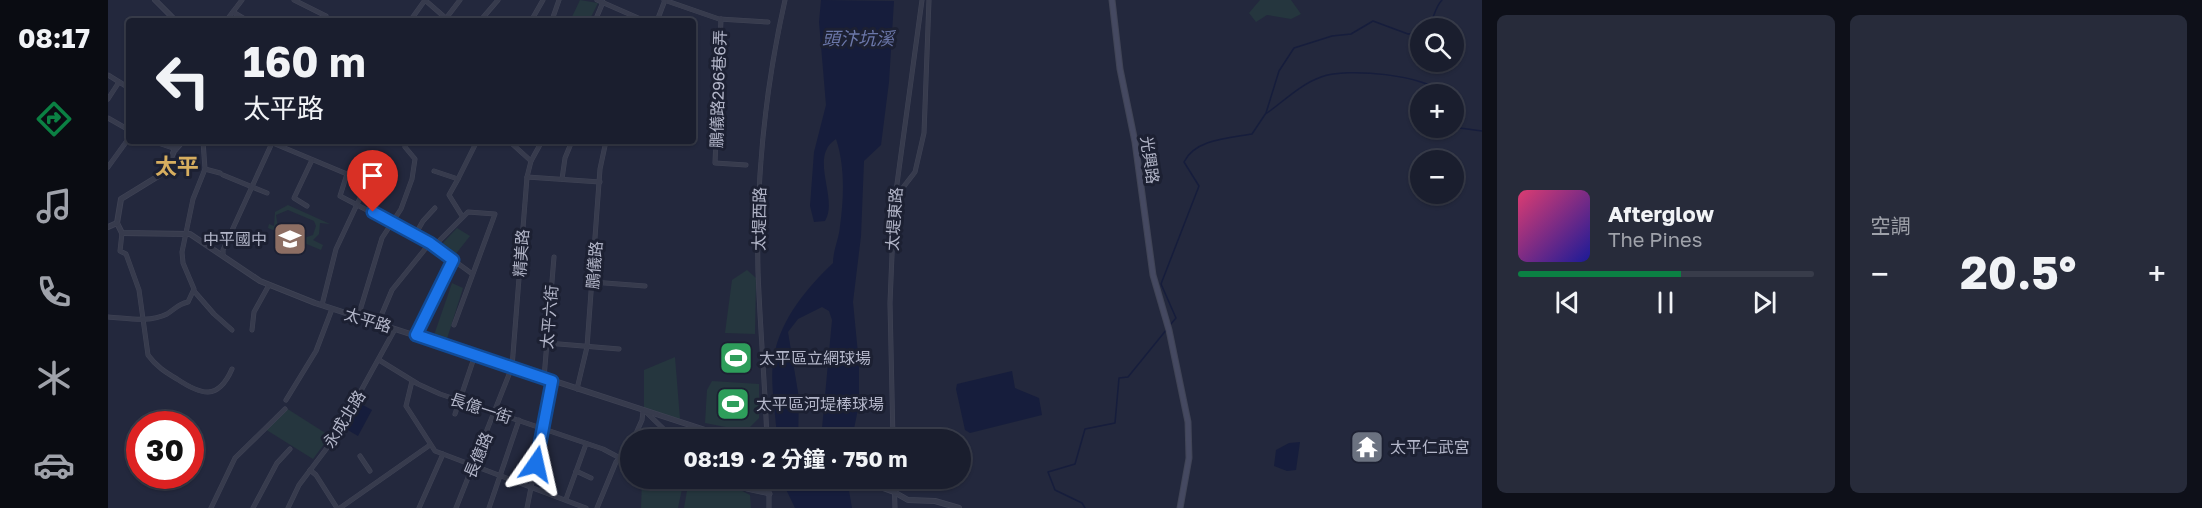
<!DOCTYPE html>
<html lang="zh-TW">
<meta charset="utf-8">
<style>
body{margin:0;font-family:"Golos Text","Noto Sans TC",sans-serif;background:#272b3a;color:#f1f3f6;height:100vh;display:flex;flex-direction:column;font-size:22px;white-space:nowrap}
*{box-sizing:border-box;margin:0}
p{font-size:20px;color:#9fa2aa}
.icon{flex:none;width:33px;height:33px;fill:none;stroke:currentColor;stroke-width:2;stroke-linecap:round;stroke-linejoin:round}
.map{position:relative;flex:1;overflow:hidden}
.side{display:flex;flex-direction:column;gap:15px;padding:15px;background:#0e1019;width:720px}
.side>*{flex:none}
.hud{position:absolute;left:18px;top:18px;width:570px;height:126px;border-radius:6px;box-shadow:0 2px 4px #0004,0 0 0 2px #383c4a;background:#1a1e2e;color:#f1f3f6;overflow:hidden}
.buttons{position:absolute;left:1302px;top:18px;display:grid;gap:12px}
.buttons a{display:grid;place-items:center;width:54px;height:54px;border-radius:50%;background:#1a1e2e;box-shadow:0 2px 4px #0004,0 0 0 2px #383c4a;font-size:30px}
.speed{position:absolute;left:18px;top:411px;display:flex;gap:12px;font-size:30px;font-weight:700;text-align:center}
.speed>*{display:grid;place-content:center;width:78px;height:78px;border-radius:50%;background:#1a1e2e;box-shadow:0 2px 4px #0004,0 0 0 2px #383c4a;line-height:1}
.speed .limit{border:9px solid #d22;background:#fff;color:#111}
.pin{position:absolute;display:grid;place-items:center;width:51px;height:51px;color:#fff;margin:-62px -26px;border-radius:50% 50% 50% 0;rotate:-45deg;box-shadow:0 0 6px #0007}
.pin .icon{rotate:45deg}
.me{position:absolute;width:66px;margin:-33px;rotate:11deg;stroke-linejoin:round;filter:drop-shadow(0 0 4px #0008)}
.turn{display:flex;align-items:center;gap:21px;height:126px;padding:0 18px;font-size:27px}
.turn .icon{width:78px;height:78px;stroke-width:2.5}
.turn b{display:block;font-size:42px;line-height:51px}
.big{font-size:45px;font-weight:700;line-height:1.1}
.side .widget{flex:1;display:flex;flex-direction:column;justify-content:center;gap:9px;min-width:0;padding:0 21px;border-radius:9px;background:#272b3a}
.song{display:flex;align-items:center;gap:18px}
.cover{width:72px;height:72px;border-radius:9px;background:linear-gradient(135deg,hsl(340 70% 55%),hsl(240 70% 35%))}
.played{height:6px;border-radius:3px;background:linear-gradient(90deg,#0b8043 55%,#383c4a 55%)}
.keys{display:flex;justify-content:space-around;direction:ltr}
.heat{display:flex;justify-content:space-between;align-items:center;font-size:33px;direction:ltr}
.side .tiles{flex:1;display:grid;gap:15px;grid-template-columns:repeat(2,1fr)}
.trip{position:absolute;left:512px;top:429px;width:351px;height:60px;border-radius:30px;background:#1a1e2e;box-shadow:0 2px 4px #0004,0 0 0 2px #383c4a;font-weight:700;line-height:60px;text-align:center}
main{display:flex;flex:1;min-height:0}
.dock{display:flex;flex-direction:column;width:108px;justify-content:space-around;align-items:center;background:#0a0c12;color:#9fa2aa}
.dock .icon{width:42px;height:42px}
.dock .active{color:#0b8043}
.dock b{font-size:27px;color:#f1f3f6}
.map>svg:first-child{display:block}
.green{fill:#25363e;fill-rule:evenodd}
.water{fill:#161d3c}
.lines{fill:none;stroke-linecap:round;stroke-linejoin:round}
.stream{stroke:#161d3c;stroke-width:1.5}
.minor-casing{stroke:#404456;stroke-width:5}
.tertiary-casing{stroke:#404456;stroke-width:6}
.secondary-casing{stroke:#404456;stroke-width:7}
.minor{stroke:#373b4d;stroke-width:4}
.tertiary{stroke:#373b4d;stroke-width:4.5}
.secondary{stroke:#454961;stroke-width:5}
.route-casing{stroke:#114b97;stroke-width:15}
.route{stroke:#1a73e8;stroke-width:10}
.labels{text-anchor:middle;dominant-baseline:central;stroke-width:6;stroke-linejoin:round;paint-order:stroke}
.street-label{font-size:16px;fill:#b3b6c9;stroke:#1c2032}
.poi-label{font-size:16px;fill:#b3b6c9;stroke:#1c2032;text-anchor:start}
.water-label{font-size:18px;font-style:italic;fill:#6b77a9;stroke:#1c2032}
.district-label{font-size:22px;font-weight:bold;fill:#d7ae5f;stroke:#1c2032}
</style>
<main>
<nav class="dock">
<b>08:17</b>
<svg class="icon active" aria-label="directions" viewBox="0 0 24 24"><path d="M12 3l9 9-9 9-9-9zM9 14v-3h6M13 9l2 2-2 2"/></svg>
<svg class="icon" aria-label="music" viewBox="0 0 24 24"><path d="M9 18V5l10-2v13"/><circle cx="6" cy="18" r="3"/><circle cx="16" cy="16" r="3"/></svg>
<svg class="icon" aria-label="phone" viewBox="0 0 24 24"><path d="M5 4h4l2 5-3 2q2 4 5 5l2-3 5 2v4C11 20 4 13 5 4z"/></svg>
<svg class="icon" aria-label="climate" viewBox="0 0 24 24"><path d="M12 3v18M4 7l16 10M4 17L20 7"/></svg>
<svg class="icon" aria-label="car" viewBox="0 0 24 24"><path d="M5 17H2v-5l4-1 3-4h7l3 4 3 1v5h-3M9 17h6M6 11h13"/><circle cx="7" cy="17" r="2"/><circle cx="17" cy="17" r="2"/></svg>
</nav>
<div class="map">
<svg width="1374" height="508" viewBox="0 0 1374 508">
<rect width="100%" height="100%" fill="#23283d"/>
<g class="green">
<path d="M472,0l18,3 -9,18h-19z"/>
<path d="M1152,0h31l10,14 -10,5 -24,-4 -11,7 -7,-9z"/>
<path d="M180,205l42,19 -10,-1 -1,11 -6,6 10,5 -2,5 -53,-22 1,-4 5,2 1,-14zM180,210l26,11 2,5 -3,9 -9,3 -26,-11 -2,-12z"/>
<path d="M349,228l13,8 -15,19 -13,-11z"/>
<path d="M639,270l9,8 -1,56 -30,-1 7,-53z"/>
<path d="M344,283l11,5 -17,54 -13,-4z"/>
<path d="M614,346l30,2 -1,21 -31,-2z"/>
<path d="M567,357l5,62 -36,-10v-39z"/>
<path d="M604,381l47,3v34l-13,13 -41,-8 2,-33z"/>
<path d="M178,408l44,28 -17,23 -48,-30z"/>
<path d="M534,479h42l-6,29h-37z"/>
<path d="M581,479h13l-1,2 8,4 5,-6h5l31,16 1,13h-67z"/>
</g>
<g class="water">
<path d="M713,0l73,1 -5,81 -8,63 -17,16 -3,75 -8,66 6,62v40l-7,35h-31l11,-119 -3,-9 -7,-4 -24,12 -10,13 11,66 -1,41h-21c-1,-26 -8,-58 -3,-83 7,-38 33,-68 59,-93 0,-13 6,-24 7,-37 4,-28 5,-61 -4,-87 -28,18 3,59 -11,82l-11,1 -4,-16 4,-54 12,-47 -7,-83z"/>
<path d="M904,371l3,17 24,10 3,17 -72,18 -5,-3 -9,-41 1,-5z"/>
<path d="M253,404l11,6 -14,26 -12,-7z"/>
<path d="M1192,442l-4,28 -9,1 -13,-5 2,-16 13,-7z"/>
<path d="M673,479h66l5,29h-57z"/>
</g>
<g class="lines">
<g class="stream">
<path d="M1318,28c8,-6 8,-20 16,-28"/>
<path d="M1159,113c17,-12 34,-29 54,-36 27,-10 104,-2 124,17"/>
<path d="M1346,113l6,15 22,3"/>
<path d="M1062,325l6,-7 -15,-34 38,-98 -15,-24c11,-23 46,-24 68,-28l14,-21 13,-42 15,-23 38,-12 19,-2 22,-13 35,13 12,-2"/>
<path d="M977,508l-3,-5 -27,-13 -7,-18 27,-8 10,-35 30,-6 4,-45 9,-1 39,-48"/>
</g>
<defs>
<g id="minor">
<path d="M186,0l32,16"/>
<path d="M317,0l24,21"/>
<path d="M489,0l48,21"/>
<path d="M556,0l55,19 49,3"/>
<path d="M125,12l15,9"/>
<path d="M613,19l-6,144 31,2"/>
<path d="M118,21l16,-21"/>
<path d="M302,21l15,-21"/>
<path d="M336,21l16,-21"/>
<path d="M372,21l18,-21"/>
<path d="M423,21l12,-21"/>
<path d="M448,21l-4,-1 7,-20"/>
<path d="M487,21l8,-19"/>
<path d="M549,21l8,-21"/>
<path d="M0,75l21,13"/>
<path d="M0,99l11,-17"/>
<path d="M0,118l21,12"/>
<path d="M44,141l24,8"/>
<path d="M160,141l79,33 -7,22 90,47 41,30"/>
<path d="M401,141l22,20"/>
<path d="M549,142v-1"/>
<path d="M0,167l21,-29"/>
<path d="M97,169l15,4"/>
<path d="M326,171l24,8 -9,16 13,21"/>
<path d="M115,175l44,18"/>
<path d="M419,177l73,5"/>
<path d="M350,179l19,-38"/>
<path d="M454,179l3,-21 7,-17"/>
<path d="M790,194l17,-22 9,-39 5,-133"/>
<path d="M199,206l-13,-8 18,-38"/>
<path d="M14,233l-2,18 6,3 13,36 9,65c8,11 17,17 29,24 24,16 41,22 55,-10"/>
<path d="M307,235l8,-14 12,-13"/>
<path d="M326,246l34,-34 27,2 -41,111"/>
<path d="M115,255v-5l49,-107"/>
<path d="M484,282l53,4"/>
<path d="M86,291l20,23 18,16"/>
<path d="M214,305l14,-56 33,-70"/>
<path d="M0,317c19,1 41,6 59,-3 8,-5 11,-10 21,-12l6,-13 -11,-26 -1,-11 11,-53 12,-30 -2,-28"/>
<path d="M250,317l24,-79 19,-29 11,-30 3,-20 -10,-12"/>
<path d="M270,323l14,-33 38,-47"/>
<path d="M144,330l2,-18 15,-27"/>
<path d="M308,335l37,-76"/>
<path d="M439,343l72,6"/>
<path d="M271,360l39,24 22,10 163,55 17,9"/>
<path d="M436,378l10,-121"/>
<path d="M304,381l-6,25 29,45 151,57"/>
<path d="M469,389l10,-42 13,-178 6,-28"/>
<path d="M178,400l30,-49 16,-42"/>
<path d="M537,411l30,29"/>
<path d="M347,414l20,-59"/>
<path d="M525,440l9,-20 1,-9"/>
<path d="M659,440c-2,-56 -7,-113 -9,-169 -2,-91 7,-182 27,-271"/>
<path d="M785,440l-3,-137 4,-97 28,-206"/>
<path d="M252,456l10,15"/>
<path d="M202,470l6,5 21,33"/>
<path d="M468,471l15,7"/>
<path d="M619,478l20,11 23,5"/>
<path d="M661,478v30"/>
<path d="M786,478l1,30"/>
<path d="M458,499l20,-55"/>
<path d="M103,508l24,-50 50,-49"/>
<path d="M145,508l24,-45 13,-14"/>
<path d="M180,508l11,-23 37,-49 59,-107"/>
<path d="M232,508l90,-63"/>
<path d="M311,508l24,-54"/>
<path d="M348,508l56,-141 15,-190 4,-16 11,-20"/>
<path d="M381,508l30,-88"/>
<path d="M419,508l25,-127"/>
<path d="M489,508l19,-46 14,-15"/>
</g>
<g id="tertiary">
<path d="M47,0l21,21"/>
<path d="M9,223l5,10 68,1 70,47 55,22 421,137"/>
<path d="M9,223l4,-24 44,-27 9,-21 9,-10"/>
<path d="M0,227l9,-4"/>
<path d="M747,478l39,14 14,8 27,1 24,7"/>
</g>
<path id="secondary" d="M1004,0l8,69 15,73 18,133 16,55 19,92 1,36 -9,50"/>
</defs>
<use href="#minor" class="minor-casing"/>
<use href="#tertiary" class="tertiary-casing"/>
<use href="#secondary" class="secondary-casing"/>
<use href="#minor" class="minor"/>
<use href="#tertiary" class="tertiary"/>
<use href="#secondary" class="secondary"/>
</g>
<g class="lines">
<defs>
<path id="route" d="M265,212l57,31 23,17 -37,75 136,46 -16,83"/>
</defs>
<use href="#route" class="route-casing"/>
<use href="#route" class="route"/>
</g>
<defs>
<symbol id="school-square" viewBox="-11 -11 22 22"><rect x="-9" y="-9" width="18" height="18" rx="4" fill="#8d6e63" stroke="#1c2032"/><path d="M0-5L7-2L0 1L-7-2ZM-4 1L0 2.5L4 1V4Q0 6-4 4Z" fill="#fff"/></symbol>
<symbol id="stadium-square" viewBox="-11 -11 22 22"><rect x="-9" y="-9" width="18" height="18" rx="4" fill="#2e9e5b" stroke="#1c2032"/><path d="M0-5a6.5 5 0 1 0 0 10a6.5 5 0 1 0 0-10ZM-3.5-1.8h7v3.6h-7Z" fill="#fff"/></symbol>
<symbol id="temple-square" viewBox="-11 -11 22 22"><rect x="-9" y="-9" width="18" height="18" rx="4" fill="#6b7280" stroke="#1c2032"/><path d="M0-6L5-2H3V0L6.5 2.5H4V6H1.5V3h-3V6H-4V2.5H-6.5L-3 0V-2H-5Z" fill="#fff"/></symbol>
</defs>
<g fill-rule="evenodd">
<use href="#school-square" x="163" y="220" width="38" height="38"/>
<use href="#stadium-square" x="609" y="339" width="38" height="38"/>
<use href="#stadium-square" x="606" y="385" width="38" height="38"/>
<use href="#temple-square" x="1240" y="428" width="38" height="38"/>
</g>
<g class="labels">
<g class="street-label">
<text transform="translate(610 89) rotate(-88)">鵬儀路296巷6弄</text>
<text transform="translate(1042 160) rotate(82)">光興路</text>
<text transform="translate(651 219) rotate(-89)">太堤西路</text>
<text transform="translate(786 219) rotate(-86)">太堤東路</text>
<text transform="translate(413 253) rotate(-86)">精美路</text>
<text transform="translate(486 265) rotate(-85)">鵬儀路</text>
<text transform="translate(441 317) rotate(-85)">太平六街</text>
<text transform="translate(260 320) rotate(17)">太平路</text>
<text transform="translate(373 408) rotate(18)">長億一街</text>
<text transform="translate(236 419) rotate(-58)">永成北路</text>
<text transform="translate(370 455) rotate(-67)">長億路</text>
</g>
<g class="poi-label">
<text x="159" y="239" text-anchor="end">中平國中</text>
<text x="651" y="358">太平區立網球場</text>
<text x="648" y="404">太平區河堤棒球場</text>
<text x="1282" y="447">太平仁武宮</text>
</g>
<g class="water-label">
<text x="750" y="38">頭汴坑溪</text>
</g>
<g class="district-label">
<text x="69" y="165">太平</text>
</g>
</g>
</svg>
<div class="buttons">
<a><svg class="icon" aria-label="search" viewBox="0 0 24 24"><circle cx="10" cy="10" r="6"/><path d="M15 15l6 6"/></svg></a>
<a>+</a>
<a>−</a>
</div>
<div class="speed"><div class="limit">30</div></div>
<div class="pin" style="left:265px;top:212px;background:#d93025"><svg class="icon" aria-label="arrive" viewBox="0 0 24 24"><path d="M6 21V4h12l-3 4 3 4H6"/></svg></div>
<svg class="me" style="left:428px;top:464px" viewBox="-20 -20 40 40"><path d="M0-17L14 15 0 8-14 15z" fill="#1a73e8" stroke="#fff" stroke-width="4"/></svg>
<div class="trip">08:19 · 2 分鐘 · 750 m</div>
<div class="hud">
<div class="turn"><svg class="icon" aria-label="left" viewBox="0 0 24 24"><path d="M17 20v-9H6M10 6l-5 5 5 5"/></svg><div><b>160 m</b>太平路</div></div>
</div>
</div>
<section class="side">
<div class="tiles">
<div class="widget">
<div class="song"><i class="cover"></i><div><b>Afterglow</b><p>The Pines</p></div></div>
<div class="played"></div>
<div class="keys"><svg class="icon" aria-label="previous" viewBox="0 0 24 24"><path d="M18 5L8 12l10 7zM5 5v14"/></svg><svg class="icon" aria-label="pause" viewBox="0 0 24 24"><path d="M8 5v14M16 5v14"/></svg><svg class="icon" aria-label="next" viewBox="0 0 24 24"><path d="M6 5l10 7-10 7zM19 5v14"/></svg></div>
</div>
<div class="widget"><p>空調</p>
<div class="heat"><a>−</a><b class="big">20.5°</b><a>+</a></div>
</div>
</div>
</section>
</main>
